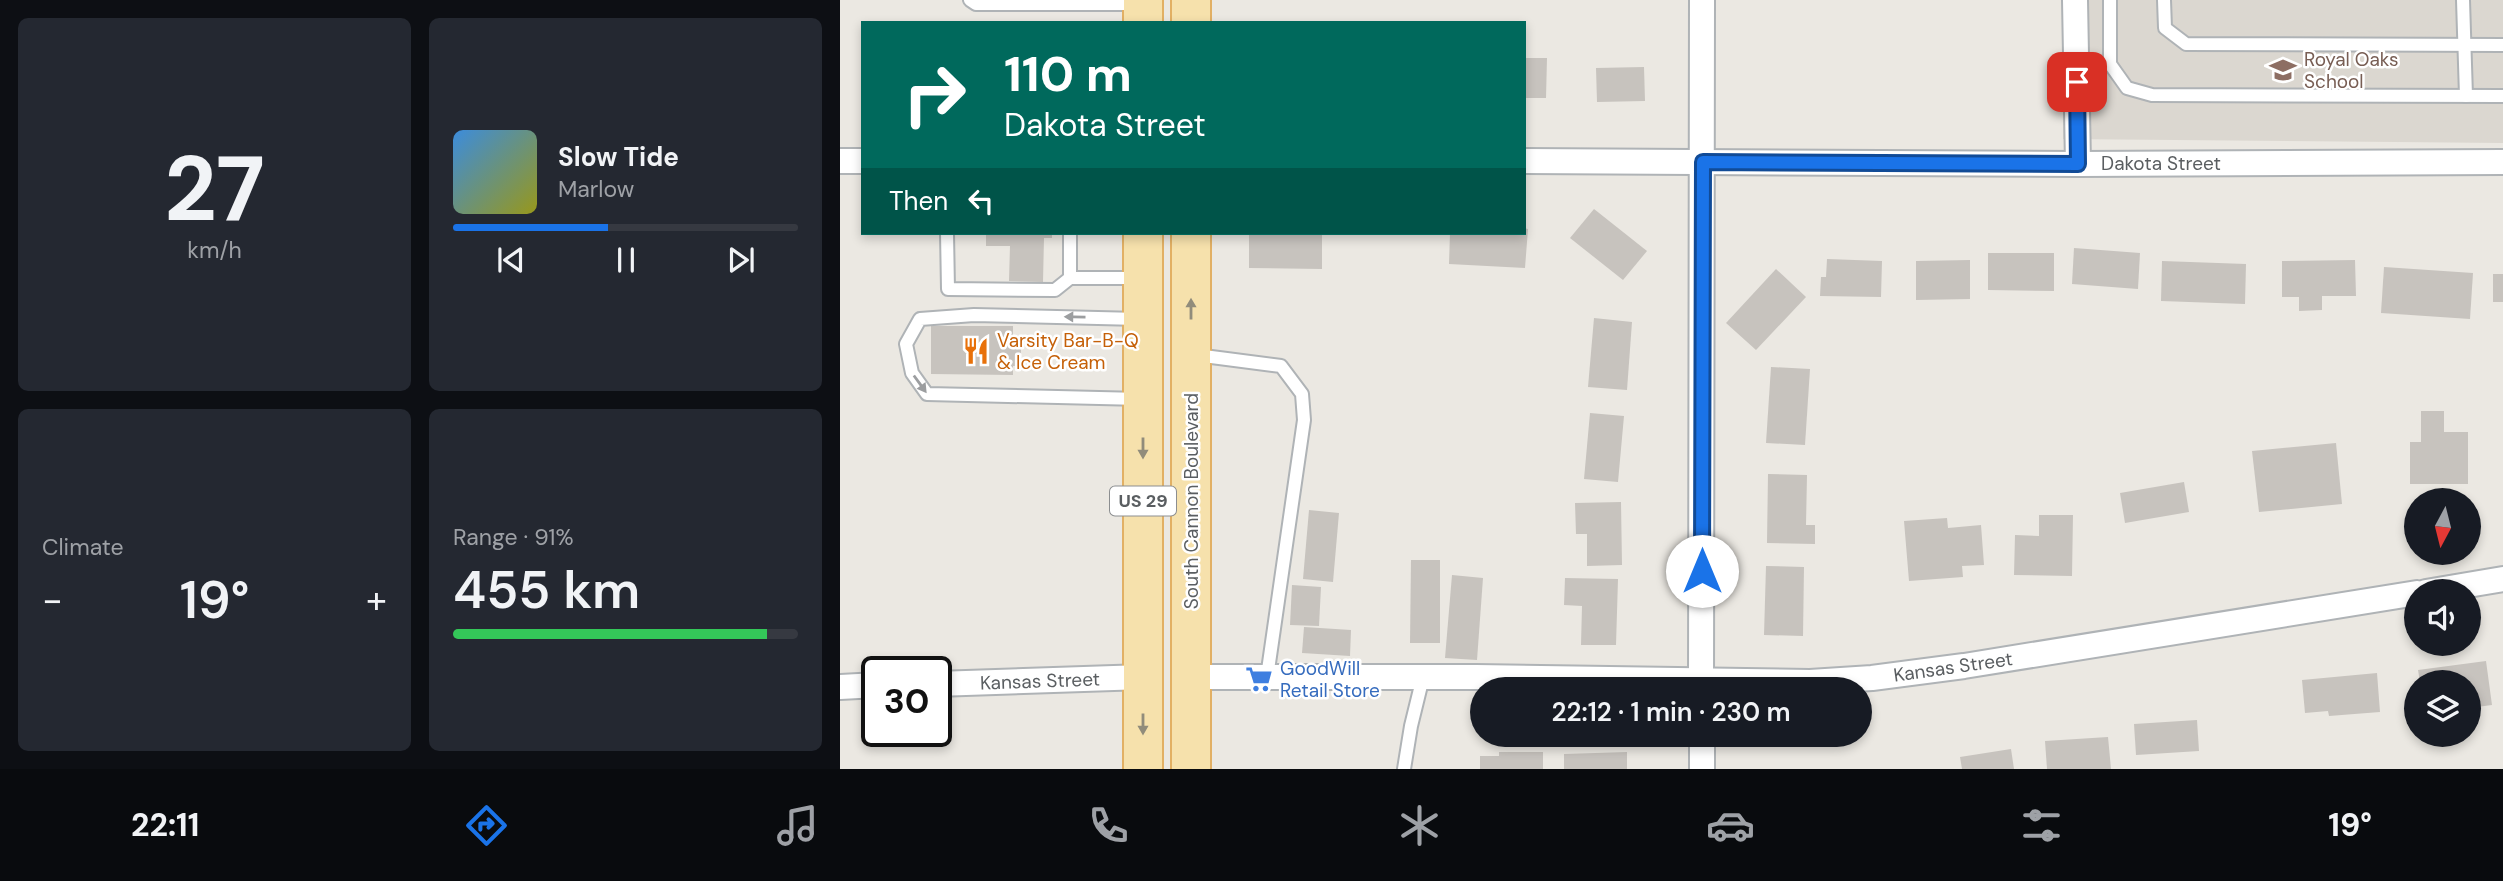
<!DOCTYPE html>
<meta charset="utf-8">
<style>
body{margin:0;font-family:"DM Sans",sans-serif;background:#242831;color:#f1f3f6;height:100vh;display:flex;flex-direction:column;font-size:26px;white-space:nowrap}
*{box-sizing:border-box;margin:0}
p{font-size:23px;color:#9ea1a6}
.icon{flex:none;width:38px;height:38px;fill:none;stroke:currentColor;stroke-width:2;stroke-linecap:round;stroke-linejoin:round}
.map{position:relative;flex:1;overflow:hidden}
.details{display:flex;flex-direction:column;gap:18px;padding:18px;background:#0d0f14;width:840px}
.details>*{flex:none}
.top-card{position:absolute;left:21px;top:21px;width:665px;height:214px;border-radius:0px;box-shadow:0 4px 10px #0003;background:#00695c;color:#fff;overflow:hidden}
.needle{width:46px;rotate:187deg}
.controls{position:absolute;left:1564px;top:488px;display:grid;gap:14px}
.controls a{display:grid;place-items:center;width:77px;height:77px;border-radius:50%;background:#171b24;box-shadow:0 4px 10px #0003;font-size:35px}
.speed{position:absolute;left:21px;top:656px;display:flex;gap:14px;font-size:35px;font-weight:700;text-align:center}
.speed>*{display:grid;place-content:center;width:91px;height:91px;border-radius:50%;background:#171b24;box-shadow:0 4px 10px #0003;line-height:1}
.speed .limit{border:4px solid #111;border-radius:10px;background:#fff;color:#111}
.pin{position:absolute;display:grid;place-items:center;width:60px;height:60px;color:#fff;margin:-30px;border-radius:14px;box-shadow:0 4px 10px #0006}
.me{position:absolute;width:77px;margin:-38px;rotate:0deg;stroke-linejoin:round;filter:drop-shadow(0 0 5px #0008)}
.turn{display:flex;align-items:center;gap:24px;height:147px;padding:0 28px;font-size:32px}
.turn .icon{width:91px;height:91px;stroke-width:2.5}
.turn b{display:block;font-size:49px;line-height:60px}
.then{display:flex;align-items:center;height:66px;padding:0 28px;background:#0003;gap:14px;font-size:26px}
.big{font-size:52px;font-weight:600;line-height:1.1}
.details .card{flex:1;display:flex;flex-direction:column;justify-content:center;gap:10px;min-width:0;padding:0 24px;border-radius:10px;background:#242831}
.details .dial{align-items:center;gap:0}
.dial b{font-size:91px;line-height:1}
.song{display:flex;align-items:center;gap:21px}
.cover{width:84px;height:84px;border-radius:10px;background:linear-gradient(135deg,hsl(210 70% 55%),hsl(60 70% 35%))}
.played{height:7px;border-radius:4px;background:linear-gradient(90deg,#1a73e8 45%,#363941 45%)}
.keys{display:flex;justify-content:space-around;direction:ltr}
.heat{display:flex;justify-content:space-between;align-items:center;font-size:38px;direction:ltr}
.charge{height:10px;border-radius:5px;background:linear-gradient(90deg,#34c759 91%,#363941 0)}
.details .tiles{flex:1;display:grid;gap:18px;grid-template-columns:repeat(2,1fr)}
.trip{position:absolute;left:630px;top:677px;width:402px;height:70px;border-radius:35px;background:#171b24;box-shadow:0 4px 10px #0003;font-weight:600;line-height:70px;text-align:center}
.tabs{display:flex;height:112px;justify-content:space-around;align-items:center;background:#090b0e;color:#9ea1a6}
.tabs .icon{width:49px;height:49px}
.tabs .selected{color:#1a73e8}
.tabs b{font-size:32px;color:#f1f3f6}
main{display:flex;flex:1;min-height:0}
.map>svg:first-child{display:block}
.education{fill:#dbd7d0}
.building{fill:#c7c3be}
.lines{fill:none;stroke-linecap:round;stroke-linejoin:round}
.service-casing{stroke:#afb3b6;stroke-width:16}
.minor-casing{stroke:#afb3b6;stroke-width:28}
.primary-casing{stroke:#e2b064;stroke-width:42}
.service{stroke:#fff;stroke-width:12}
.minor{stroke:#fff;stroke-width:24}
.primary{stroke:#f6e1ac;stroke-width:38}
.oneway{fill:#918c7b}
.oneway2{fill:#9c9ea0}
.route-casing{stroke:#114b97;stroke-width:18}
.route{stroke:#1a73e8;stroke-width:12}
.labels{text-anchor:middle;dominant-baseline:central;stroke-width:5;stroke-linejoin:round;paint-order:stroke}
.shield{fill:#fff;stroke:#8c8e90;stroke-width:2}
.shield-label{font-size:18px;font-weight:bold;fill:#5a5e61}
.education-label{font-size:19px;fill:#785e54;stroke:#fff;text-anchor:start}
.street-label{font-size:19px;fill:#5a5e61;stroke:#fff}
.food-label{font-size:19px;fill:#c56008;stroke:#fff;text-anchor:start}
.shop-label{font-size:19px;fill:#366cbe;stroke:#fff;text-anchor:start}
</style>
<main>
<section class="details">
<div class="tiles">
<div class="card dial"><b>27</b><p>km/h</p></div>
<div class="card">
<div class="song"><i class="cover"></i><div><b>Slow Tide</b><p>Marlow</p></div></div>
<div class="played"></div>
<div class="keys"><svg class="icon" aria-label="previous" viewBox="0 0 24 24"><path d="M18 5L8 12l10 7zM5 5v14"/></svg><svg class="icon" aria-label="pause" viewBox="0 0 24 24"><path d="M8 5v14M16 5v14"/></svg><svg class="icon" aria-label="next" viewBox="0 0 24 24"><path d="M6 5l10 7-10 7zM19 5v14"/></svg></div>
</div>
<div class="card"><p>Climate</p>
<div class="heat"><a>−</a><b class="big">19°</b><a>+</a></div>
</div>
<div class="card"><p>Range · 91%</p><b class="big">455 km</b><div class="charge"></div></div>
</div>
</section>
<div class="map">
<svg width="1663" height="769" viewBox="0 0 1663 769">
<rect width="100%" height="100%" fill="#ebe8e2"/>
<path class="education" d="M1224,0h439v143l-440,-4z"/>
<g class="building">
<path d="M684,58h23l-1,40h-22z"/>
<path d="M804,67l1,34 -48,1 -1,-34z"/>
<path d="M754,209l53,42 -24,29 -53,-42z"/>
<path d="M684,228l4,1 -3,39 -76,-4 1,-31h74z"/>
<path d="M146,233h66v5h-8l-1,44 -34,-1 1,-35h-24z"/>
<path d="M409,233h73v36l-73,-1z"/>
<path d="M1234,248l66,5 -2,36 -66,-5z"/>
<path d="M1148,253h66v38l-66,-1z"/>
<path d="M987,259l55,2 -1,36 -61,-1 1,-19h5z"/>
<path d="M1130,260v39l-54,1v-39z"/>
<path d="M1515,260l1,36h-34v14l-23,1v-14h-17v-36z"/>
<path d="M1322,261l84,3 -1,40 -84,-3z"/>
<path d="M1544,267l89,6 -3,46 -89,-6z"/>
<path d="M936,269l30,28 -50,53 -30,-27z"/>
<rect x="1653" y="274" width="10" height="28"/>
<path d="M754,318l38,4 -5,68 -39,-3z"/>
<path d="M91,326h82v10l8,-1v31h-8v9l-82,-1z"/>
<path d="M931,367l39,2 -5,76 -39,-2z"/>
<path d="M1581,411h23v21h24v52h-58v-42h11z"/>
<path d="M750,413l34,3 -6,66 -34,-3z"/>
<path d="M1496,443l6,61 -83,8 -7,-61z"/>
<path d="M928,474l39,1 -1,50h9v19l-48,-1z"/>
<path d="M1344,482l5,30 -64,11 -5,-30z"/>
<path d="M781,502l1,63 -35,1v-32h-11l-1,-31z"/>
<path d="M469,510l30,3 -6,69 -30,-3z"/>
<path d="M1199,515h34l-1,61 -58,-1 1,-40 24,1z"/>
<path d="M1107,518l1,10 33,-3 3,40 -22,1 1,11 -54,4 -5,-60z"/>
<path d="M571,560h29v83h-30z"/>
<path d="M926,566l38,1 -1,69 -39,-1z"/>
<path d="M612,575l31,3 -6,82 -32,-2z"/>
<path d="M725,578l53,1 -2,66h-35l1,-39 -18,-1z"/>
<path d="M452,585l29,2 -2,39 -29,-1z"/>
<path d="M464,627l47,3 -1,26 -48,-3z"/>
<path d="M1646,661l6,44 -23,3v-26h-49l-2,-12z"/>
<path d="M1537,673l3,39 -51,4 -1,-5 -23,2 -3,-33z"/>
<path d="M1357,720l2,31 -63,4 -2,-31z"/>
<path d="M1268,737l3,32h-64l-2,-28z"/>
<path d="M1171,749l3,20h-52l-2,-12z"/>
<path d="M659,752h44v17h-63v-13h19z"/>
<path d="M787,752v17h-63v-15z"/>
</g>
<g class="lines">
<defs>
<g id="service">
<path d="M130,0l6,4h164"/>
<path d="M1270,0v64l17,24 25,7 351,1"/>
<path d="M1324,0l1,28 21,16 317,1"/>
<path d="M1623,0l3,96"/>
<path d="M107,233l1,56 107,1 15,-12"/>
<path d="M230,233v45h70"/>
<path d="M299,319l-165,-4 -54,4 -14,25 6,29 15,21 214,5"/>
<path d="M356,355l85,11 21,28 2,26 -37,257"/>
<path d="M564,769l7,-43 12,-49"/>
</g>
<g id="minor">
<path d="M1235,0l3,164"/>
<path d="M0,161h23"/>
<path d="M684,161l554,3 425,-2"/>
<path d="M1586,592l77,-13"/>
<path d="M351,677h285l334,5 62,-4 92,-12 453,-73"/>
<path d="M96,684l208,-7"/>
<path d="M0,687l37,-2"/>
<path d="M861,690l1,-690"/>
<path d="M862,735v34"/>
</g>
<g id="primary">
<path d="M303,23v-23"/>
<path d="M351,23v-23"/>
<path d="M303,233v536"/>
<path d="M351,769v-536"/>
</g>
</defs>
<use href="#service" class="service-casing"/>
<use href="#minor" class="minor-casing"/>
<use href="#primary" class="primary-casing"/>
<use href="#service" class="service"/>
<use href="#minor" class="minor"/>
<use href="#primary" class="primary"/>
</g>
<defs><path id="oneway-solid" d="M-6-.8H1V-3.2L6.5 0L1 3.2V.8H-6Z" transform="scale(1.75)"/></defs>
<g class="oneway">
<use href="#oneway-solid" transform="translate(351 309) rotate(-90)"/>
<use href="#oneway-solid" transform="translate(303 448) rotate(90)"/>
<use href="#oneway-solid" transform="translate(303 724) rotate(90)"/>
</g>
<g class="oneway2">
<use href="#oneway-solid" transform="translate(235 317) rotate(-179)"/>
<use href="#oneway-solid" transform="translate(80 384) rotate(54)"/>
</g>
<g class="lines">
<defs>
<path id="route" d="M862,571l1,-409 375,2 -1,-82"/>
</defs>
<use href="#route" class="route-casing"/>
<use href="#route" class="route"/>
</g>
<defs>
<symbol id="school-bare" viewBox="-9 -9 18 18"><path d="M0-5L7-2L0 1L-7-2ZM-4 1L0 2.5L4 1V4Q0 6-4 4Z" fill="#8d6e63" stroke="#fff" stroke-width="2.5" paint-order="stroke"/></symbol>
<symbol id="restaurant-bare" viewBox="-9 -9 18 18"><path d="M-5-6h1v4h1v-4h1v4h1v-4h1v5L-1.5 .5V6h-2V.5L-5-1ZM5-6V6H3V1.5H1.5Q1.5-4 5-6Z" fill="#e8710a" stroke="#fff" stroke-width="2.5" paint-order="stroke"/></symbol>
<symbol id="supermarket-bare" viewBox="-9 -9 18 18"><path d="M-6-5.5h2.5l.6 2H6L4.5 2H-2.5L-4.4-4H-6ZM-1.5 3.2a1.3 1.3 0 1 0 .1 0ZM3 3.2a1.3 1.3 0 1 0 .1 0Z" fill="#3f7fe0" stroke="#fff" stroke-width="2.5" paint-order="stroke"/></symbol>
</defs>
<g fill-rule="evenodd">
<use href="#school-bare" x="1424" y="51" width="38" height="38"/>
<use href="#restaurant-bare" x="117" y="332" width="38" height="38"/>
<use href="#supermarket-bare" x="400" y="660" width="38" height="38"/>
</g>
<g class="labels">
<rect class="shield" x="270" y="486.5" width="66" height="29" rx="5"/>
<g class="shield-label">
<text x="303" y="501">US 29</text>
</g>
<g class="education-label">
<text x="1464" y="59">Royal Oaks<tspan x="1464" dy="22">School</tspan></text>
</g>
<g class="street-label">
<text x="1321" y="163">Dakota Street</text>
<text transform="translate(351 501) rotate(-90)">South Cannon Boulevard</text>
<text transform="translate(1113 667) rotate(-8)">Kansas Street</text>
<text transform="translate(200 681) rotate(-2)">Kansas Street</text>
</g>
<g class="food-label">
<text x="157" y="340">Varsity Bar-B-Q<tspan x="157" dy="22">&amp; Ice Cream</tspan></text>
</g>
<g class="shop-label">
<text x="440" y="668">GoodWill<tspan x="440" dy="22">Retail Store</tspan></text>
</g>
</g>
</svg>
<div class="controls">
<a><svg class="needle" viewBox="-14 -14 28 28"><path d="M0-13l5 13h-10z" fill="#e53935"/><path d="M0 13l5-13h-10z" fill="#9ea1a6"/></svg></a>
<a><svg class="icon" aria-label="sound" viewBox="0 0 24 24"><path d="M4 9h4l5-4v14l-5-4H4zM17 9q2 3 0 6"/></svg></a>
<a><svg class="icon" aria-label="layers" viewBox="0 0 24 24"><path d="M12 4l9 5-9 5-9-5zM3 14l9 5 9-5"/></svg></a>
</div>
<div class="speed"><div class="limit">30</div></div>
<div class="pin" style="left:1237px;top:82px;background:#d93025"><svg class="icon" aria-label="arrive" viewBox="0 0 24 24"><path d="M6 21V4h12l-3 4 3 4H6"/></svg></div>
<svg class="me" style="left:862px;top:571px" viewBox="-20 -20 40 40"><circle r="19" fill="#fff"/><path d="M0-13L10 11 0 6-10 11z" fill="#1a73e8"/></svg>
<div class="trip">22:12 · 1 min · 230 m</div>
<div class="top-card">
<div class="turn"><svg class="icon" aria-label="right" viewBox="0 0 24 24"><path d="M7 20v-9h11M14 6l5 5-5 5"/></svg><div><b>110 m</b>Dakota Street</div></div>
<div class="then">Then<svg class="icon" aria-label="left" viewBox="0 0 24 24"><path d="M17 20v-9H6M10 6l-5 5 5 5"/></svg></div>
</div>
</div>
</main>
<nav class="tabs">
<b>22:11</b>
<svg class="icon selected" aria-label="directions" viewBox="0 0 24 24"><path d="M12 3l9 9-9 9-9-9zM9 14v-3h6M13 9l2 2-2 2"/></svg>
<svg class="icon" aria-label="music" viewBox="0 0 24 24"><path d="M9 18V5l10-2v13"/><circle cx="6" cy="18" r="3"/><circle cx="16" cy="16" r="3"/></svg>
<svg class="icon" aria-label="phone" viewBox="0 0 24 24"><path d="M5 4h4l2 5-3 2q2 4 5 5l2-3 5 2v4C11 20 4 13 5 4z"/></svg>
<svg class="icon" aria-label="climate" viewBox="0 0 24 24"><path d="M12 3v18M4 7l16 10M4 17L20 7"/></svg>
<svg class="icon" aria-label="car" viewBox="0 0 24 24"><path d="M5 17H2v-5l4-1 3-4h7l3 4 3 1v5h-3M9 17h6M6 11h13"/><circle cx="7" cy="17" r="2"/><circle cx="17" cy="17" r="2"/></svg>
<svg class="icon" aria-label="filters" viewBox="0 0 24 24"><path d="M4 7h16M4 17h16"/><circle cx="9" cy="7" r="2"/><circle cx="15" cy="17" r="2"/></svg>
<b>19°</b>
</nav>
